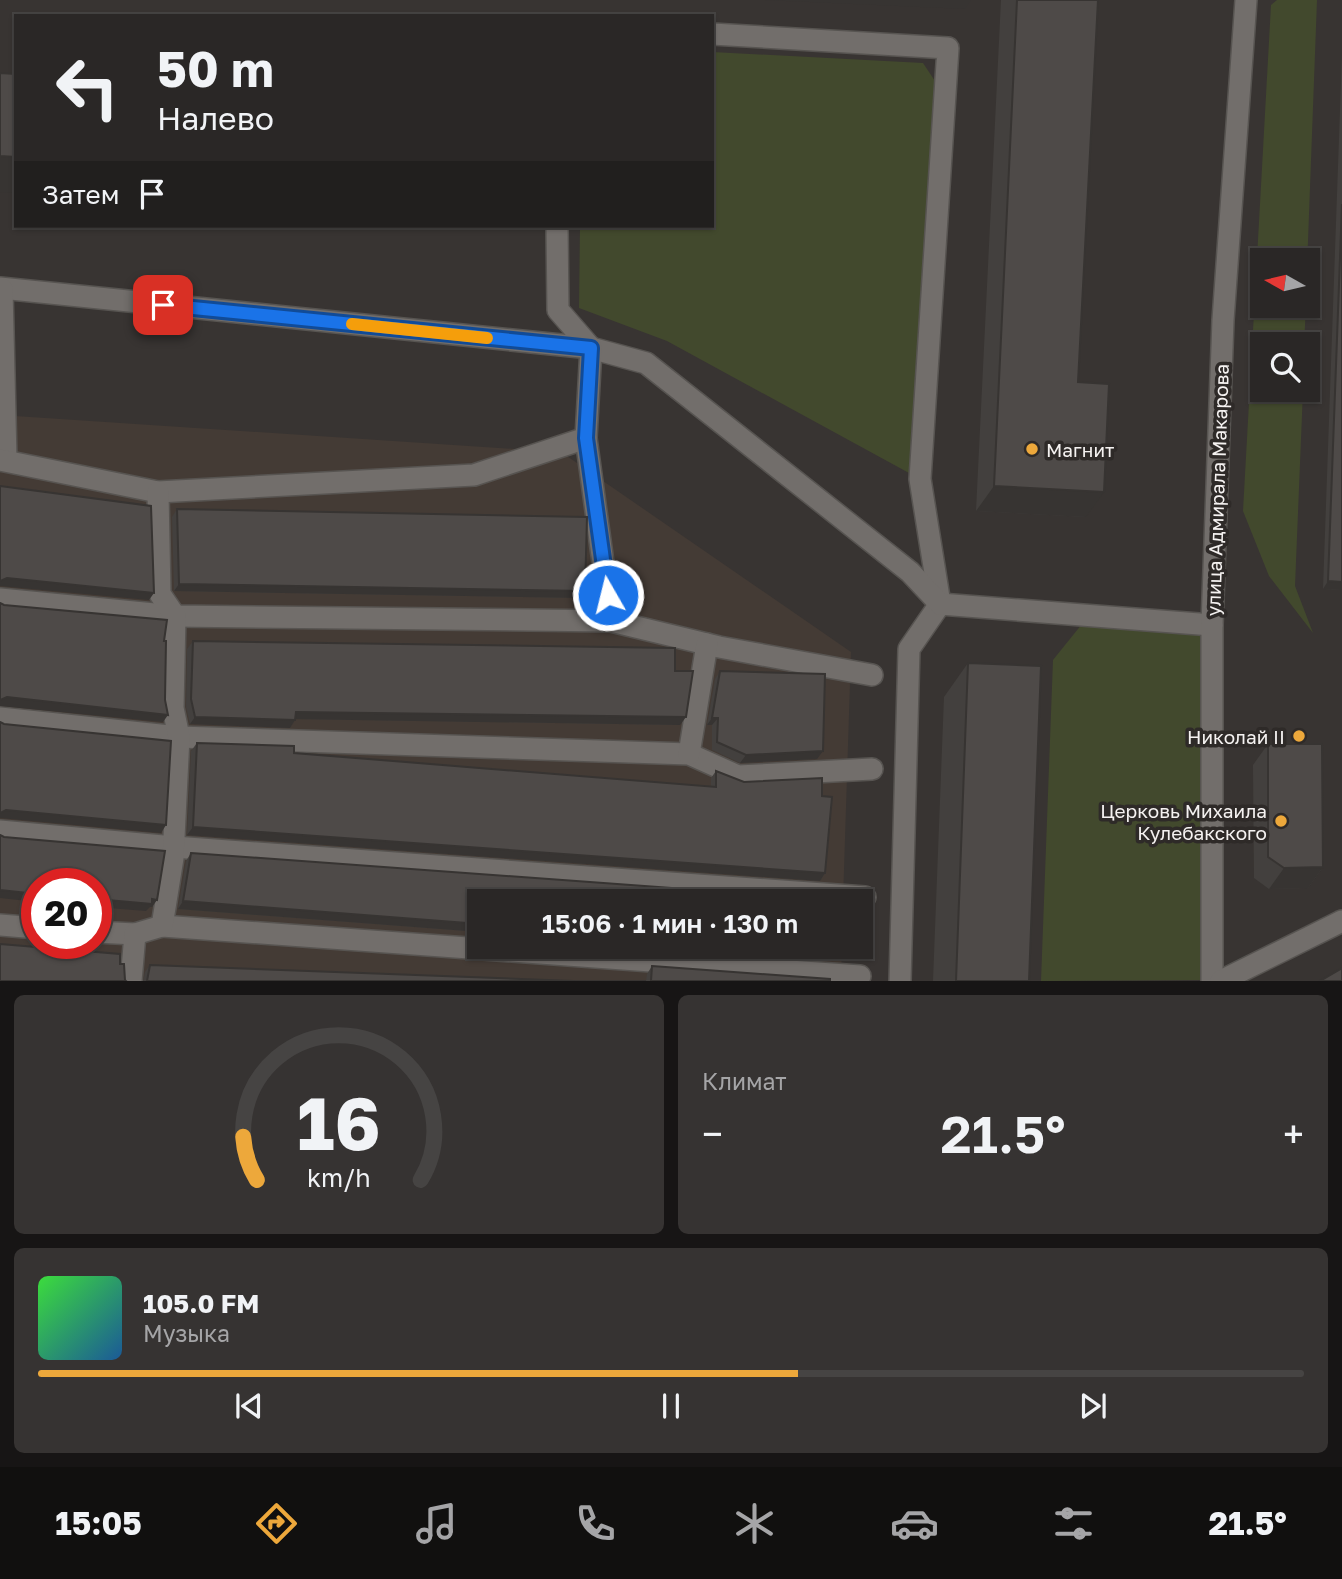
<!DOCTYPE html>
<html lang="ru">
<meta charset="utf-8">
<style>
body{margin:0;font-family:"Golos Text",sans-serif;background:#363332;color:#f1f3f6;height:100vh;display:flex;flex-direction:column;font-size:26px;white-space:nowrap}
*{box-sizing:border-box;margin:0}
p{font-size:23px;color:#a5a5a7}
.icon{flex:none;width:38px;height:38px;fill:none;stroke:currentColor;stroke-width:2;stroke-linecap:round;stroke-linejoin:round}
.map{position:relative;height:981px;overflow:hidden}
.sheet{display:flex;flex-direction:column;gap:14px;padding:14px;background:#171515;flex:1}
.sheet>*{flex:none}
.guide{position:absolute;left:14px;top:14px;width:700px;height:214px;border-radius:0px;box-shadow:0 2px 5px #0004,0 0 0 2px #464443;background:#2a2726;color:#f1f3f6;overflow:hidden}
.needle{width:46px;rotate:278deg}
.controls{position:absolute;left:1250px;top:248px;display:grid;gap:14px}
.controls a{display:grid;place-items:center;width:70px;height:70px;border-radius:0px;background:#2a2726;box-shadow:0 2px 5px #0004,0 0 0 2px #464443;font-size:35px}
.speed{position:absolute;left:21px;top:868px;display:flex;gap:14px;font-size:35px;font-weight:700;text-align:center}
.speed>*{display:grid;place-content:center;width:91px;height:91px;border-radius:50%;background:#2a2726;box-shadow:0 2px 5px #0004,0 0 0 2px #464443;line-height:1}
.speed .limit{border:10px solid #d22;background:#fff;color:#111}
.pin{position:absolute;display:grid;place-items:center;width:60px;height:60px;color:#fff;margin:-30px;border-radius:14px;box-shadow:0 4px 10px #0006}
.me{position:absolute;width:77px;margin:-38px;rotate:352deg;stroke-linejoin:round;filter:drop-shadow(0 0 5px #0008)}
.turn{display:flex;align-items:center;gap:24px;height:147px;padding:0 28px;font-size:32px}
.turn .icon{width:91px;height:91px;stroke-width:2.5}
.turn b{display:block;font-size:49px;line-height:60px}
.then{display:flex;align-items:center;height:66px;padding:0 28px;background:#0003;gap:14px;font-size:26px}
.big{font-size:52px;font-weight:600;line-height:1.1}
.sheet .card{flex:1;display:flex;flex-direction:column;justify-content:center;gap:10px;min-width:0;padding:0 24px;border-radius:10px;background:#363332}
.sheet .dial{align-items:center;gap:0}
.dial svg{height:182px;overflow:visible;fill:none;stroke:#464443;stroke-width:7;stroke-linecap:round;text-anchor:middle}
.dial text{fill:#f1f3f6;stroke:none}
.song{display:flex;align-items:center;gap:21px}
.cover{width:84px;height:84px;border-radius:10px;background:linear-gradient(135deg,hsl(120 70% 55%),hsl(210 70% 35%))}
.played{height:7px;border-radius:4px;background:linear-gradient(90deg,#eda83b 60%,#464443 60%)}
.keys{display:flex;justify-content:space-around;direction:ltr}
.heat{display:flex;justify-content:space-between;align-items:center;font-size:38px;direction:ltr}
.sheet .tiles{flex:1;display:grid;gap:14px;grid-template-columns:1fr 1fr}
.card:last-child{grid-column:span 2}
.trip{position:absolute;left:467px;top:889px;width:406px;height:70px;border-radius:0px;background:#2a2726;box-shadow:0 2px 5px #0004,0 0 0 2px #464443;font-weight:600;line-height:70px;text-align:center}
.tab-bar{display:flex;height:112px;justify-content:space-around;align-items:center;background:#11100f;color:#a5a5a7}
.tab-bar .icon{width:49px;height:49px}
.tab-bar .current{color:#eda83b}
.tab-bar b{font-size:32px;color:#f1f3f6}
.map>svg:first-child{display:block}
.built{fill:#443b35;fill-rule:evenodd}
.green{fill:#42492d}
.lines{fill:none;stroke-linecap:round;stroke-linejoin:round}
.minor-casing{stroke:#575451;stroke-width:24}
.minor{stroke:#726e6b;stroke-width:21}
.wall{fill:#43403e}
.shaded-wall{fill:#373432}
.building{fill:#4e4a48;stroke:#373432;stroke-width:2}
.route-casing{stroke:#114b97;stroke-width:18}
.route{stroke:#1a73e8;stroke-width:12}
.slow{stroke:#f59e0b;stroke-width:12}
.poi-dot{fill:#eda83b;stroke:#2e2a28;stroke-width:2.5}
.labels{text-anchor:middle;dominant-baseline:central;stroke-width:7;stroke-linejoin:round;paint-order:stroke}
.poi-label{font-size:19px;fill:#f5f2f1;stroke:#2e2a28;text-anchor:end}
.street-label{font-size:19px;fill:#f5f2f1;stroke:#2e2a28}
</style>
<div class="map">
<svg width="1342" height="981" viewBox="0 0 1342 981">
<rect width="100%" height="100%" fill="#383432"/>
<path class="built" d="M0,415l561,37 290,200 -8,249h-363v46h362l-1,33h-841zM37,884h59v59h-59z"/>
<g class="green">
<path d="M1277,0h40l-10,268v-7h-45v45h44l-2,39h-42v45h41l-8,196 18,47 -44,-57 -26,-65 28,-506z"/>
<path d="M712,52l211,11 24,36 -27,380 -253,-138 -88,-33 1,-82h132z"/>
<path d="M1082,624l119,9 -1,347 -159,1 12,-321z"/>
</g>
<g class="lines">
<defs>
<g id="minor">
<path d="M712,34l236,14 -28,431 20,125 -31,45 -9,332"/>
<path d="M0,288l591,60 55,15 264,209 30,32 272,21"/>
<path d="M2,289l4,171"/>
<path d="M586,438l25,183"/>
<path d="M0,460l158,32 316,-17 112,-37 5,-90 -33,-38 -1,-84"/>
<path d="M0,599l175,17 436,5 108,26 153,28"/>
<path d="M0,718l179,19 510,17 49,22 134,-7"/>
<path d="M689,754l18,-110"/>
<path d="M0,831l174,16 691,50"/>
<path d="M0,925l37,3"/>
<path d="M162,926l698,50"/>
<path d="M96,932l39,2"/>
<path d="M131,981l4,-47 27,-8 11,-68 6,-121 -6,-29 2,-92 -15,-22 -2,-102"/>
<path d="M1212,981v-356l11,-305 23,-320"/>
<path d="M1221,981l121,-60"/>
</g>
</defs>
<use href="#minor" class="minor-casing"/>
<use href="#minor" class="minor"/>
</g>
<g class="wall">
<path d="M1001,0h97l-20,382 8,135 -110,-6z"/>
<path d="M1342,54v536l-19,-1z"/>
<path d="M177,509l403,89 -406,-7 -2,-74z"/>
<path d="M193,641l482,30 5,54 -385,-6 -5,9 -100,-4 -4,-17 1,-58z"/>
<path d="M968,663l61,318h-96l11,-284z"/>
<path d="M720,671l97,88 -77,4 -28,-13v-25h-5l8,-46z"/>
<path d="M197,743l97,10 417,34v-9l5,-7 28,11 78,14 3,77 -5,8 -633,-46 4,-84z"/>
<path d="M1268,744l55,123 -15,21 -39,1 -15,-11 -1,-113z"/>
<path d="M191,853l289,48v31l-302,-23 8,-48z"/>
<path d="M150,965l424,16h-431l2,-9z"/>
<path d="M652,966l178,15h-184l1,-7z"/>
</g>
<g class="shaded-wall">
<path d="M764,0h207l-6,9z"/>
<path d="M0,156l16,1v36l-16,-1z"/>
<path d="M994,486l110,6 -18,25 -110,-6z"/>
<path d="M7,578l147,15 -5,7 -149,-14v-5z"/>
<path d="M1328,581l14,1v8l-19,-1z"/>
<path d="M179,584l406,7 -5,7 -406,-7z"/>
<path d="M7,697l161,18 -5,7 -163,-16v-6z"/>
<path d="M296,712l390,5 -6,8 -390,-6z"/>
<path d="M195,717l100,3 -5,8 -100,-4z"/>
<path d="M712,718h6l-6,7h-5z"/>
<path d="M823,751l-6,8 -77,4 6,-8z"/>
<path d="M6,810l160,15 -5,8 -161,-15v-5z"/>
<path d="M193,827l632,46 -5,8 -633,-46z"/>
<path d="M1323,867l-15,21 -39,1 15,-21z"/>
<path d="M0,890l37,4v8l-37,-4z"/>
<path d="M96,899h56l5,1 -5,7h-2l-4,4 -50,-4z"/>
<path d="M183,901l297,23v8l-302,-23z"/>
<path d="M649,947h97l86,6 -6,7 -178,-12z"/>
</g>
<g class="building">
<path d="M1017,0h81l-20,382 31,2 -5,108 -110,-6z"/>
<path d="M0,73l16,1v83l-16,-1z"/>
<path d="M1342,204v378l-14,-1z"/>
<path d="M0,486l151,20 3,87 -147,-15 -7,3z"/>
<path d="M177,509l410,8 -2,74 -406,-7z"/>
<path d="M0,603l4,2 163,15 -3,21h2l-1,59 3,15 -161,-18 -7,3z"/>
<path d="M193,641l482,7v23h18l-7,46 -390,-5 -1,8 -100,-3 -4,-18z"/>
<path d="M968,663l73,3 -12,315h-73z"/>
<path d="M720,671l105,3 -2,77 -77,4 -29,-13 1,-24h-6z"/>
<path d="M0,722l4,2 167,17 -5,84 -160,-15 -6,3z"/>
<path d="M197,743l97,3v7l422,34v-16l28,11 78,-4v18l10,1 -7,76 -632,-46z"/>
<path d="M1268,744h54l1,123 -39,1 -16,-11z"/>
<path d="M0,835l4,2 161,14 -8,49 -5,-1v5l-56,-5v-15h-59v10l-37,-4z"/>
<path d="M191,853l632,46v2h-343v23l-297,-23z"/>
<path d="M0,944l120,10v10h4l1,16 1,1h-126z"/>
<path d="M746,947h86v6z"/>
<path d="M150,965l424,16h-427z"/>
<path d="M652,966l178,13v2h-179z"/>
<path d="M1342,968v13h-22z"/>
</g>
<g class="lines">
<defs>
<path id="route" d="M163,305l428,43 -5,90 22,157"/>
</defs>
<use href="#route" class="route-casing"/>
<use href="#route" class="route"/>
<path class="slow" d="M352,324l135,14"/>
</g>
<g class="poi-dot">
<circle cx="1032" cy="449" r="7"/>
<circle cx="1299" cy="736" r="7"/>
<circle cx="1281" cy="821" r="7"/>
</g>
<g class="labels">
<g class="poi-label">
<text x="1046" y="449" text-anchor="start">Магнит</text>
<text x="1285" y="736">Николай II</text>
<text x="1267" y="810">Церковь Михаила<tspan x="1267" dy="22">Кулебакского</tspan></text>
</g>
<g class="street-label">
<text transform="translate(1217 490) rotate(-88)">улица Адмирала Макарова</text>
</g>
</g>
</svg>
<div class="controls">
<a><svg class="needle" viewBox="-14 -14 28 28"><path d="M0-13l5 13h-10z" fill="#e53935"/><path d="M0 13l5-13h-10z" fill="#a5a5a7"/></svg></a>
<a><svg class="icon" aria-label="search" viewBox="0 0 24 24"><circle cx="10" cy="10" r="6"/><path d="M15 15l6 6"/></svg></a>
</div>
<div class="speed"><div class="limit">20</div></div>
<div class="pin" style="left:163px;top:305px;background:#d93025"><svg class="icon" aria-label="arrive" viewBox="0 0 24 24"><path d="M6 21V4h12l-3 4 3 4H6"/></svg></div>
<svg class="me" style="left:608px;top:595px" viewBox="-20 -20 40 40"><circle r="17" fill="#1a73e8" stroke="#fff" stroke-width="3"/><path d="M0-11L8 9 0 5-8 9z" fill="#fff"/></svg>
<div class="trip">15:06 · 1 мин · 130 m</div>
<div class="guide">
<div class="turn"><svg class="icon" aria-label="left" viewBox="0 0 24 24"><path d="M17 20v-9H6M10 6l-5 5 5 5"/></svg><div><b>50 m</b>Налево</div></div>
<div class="then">Затем<svg class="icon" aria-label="arrive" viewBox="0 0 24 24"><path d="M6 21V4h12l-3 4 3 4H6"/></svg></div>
</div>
</div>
<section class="sheet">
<div class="tiles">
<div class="card dial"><svg viewBox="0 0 100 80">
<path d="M14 69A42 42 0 1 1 86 69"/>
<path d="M14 69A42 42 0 0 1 8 50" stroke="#eda83b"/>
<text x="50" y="56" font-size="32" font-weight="700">16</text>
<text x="50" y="72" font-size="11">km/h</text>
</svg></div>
<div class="card"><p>Климат</p>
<div class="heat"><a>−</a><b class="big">21.5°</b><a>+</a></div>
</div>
<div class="card">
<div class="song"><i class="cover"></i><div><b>105.0 FM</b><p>Музыка</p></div></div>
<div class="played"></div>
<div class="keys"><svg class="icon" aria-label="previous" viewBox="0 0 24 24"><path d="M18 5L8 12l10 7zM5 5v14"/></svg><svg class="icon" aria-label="pause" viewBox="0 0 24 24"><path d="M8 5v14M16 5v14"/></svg><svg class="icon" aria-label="next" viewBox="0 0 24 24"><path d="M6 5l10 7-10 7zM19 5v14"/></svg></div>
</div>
</div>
</section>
<nav class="tab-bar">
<b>15:05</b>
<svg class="icon current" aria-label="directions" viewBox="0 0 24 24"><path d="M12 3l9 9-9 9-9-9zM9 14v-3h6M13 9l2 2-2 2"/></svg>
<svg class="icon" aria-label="music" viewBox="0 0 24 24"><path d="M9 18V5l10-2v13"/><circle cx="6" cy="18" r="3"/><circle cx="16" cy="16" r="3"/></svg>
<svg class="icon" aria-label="phone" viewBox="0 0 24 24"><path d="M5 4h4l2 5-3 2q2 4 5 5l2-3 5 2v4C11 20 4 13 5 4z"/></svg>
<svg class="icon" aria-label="climate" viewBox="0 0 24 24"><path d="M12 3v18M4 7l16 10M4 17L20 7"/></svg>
<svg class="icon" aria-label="car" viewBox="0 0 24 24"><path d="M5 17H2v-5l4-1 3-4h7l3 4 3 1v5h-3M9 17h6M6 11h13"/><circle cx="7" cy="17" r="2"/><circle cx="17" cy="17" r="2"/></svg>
<svg class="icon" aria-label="filters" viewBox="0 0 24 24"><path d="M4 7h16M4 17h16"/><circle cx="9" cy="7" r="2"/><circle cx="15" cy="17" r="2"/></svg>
<b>21.5°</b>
</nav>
